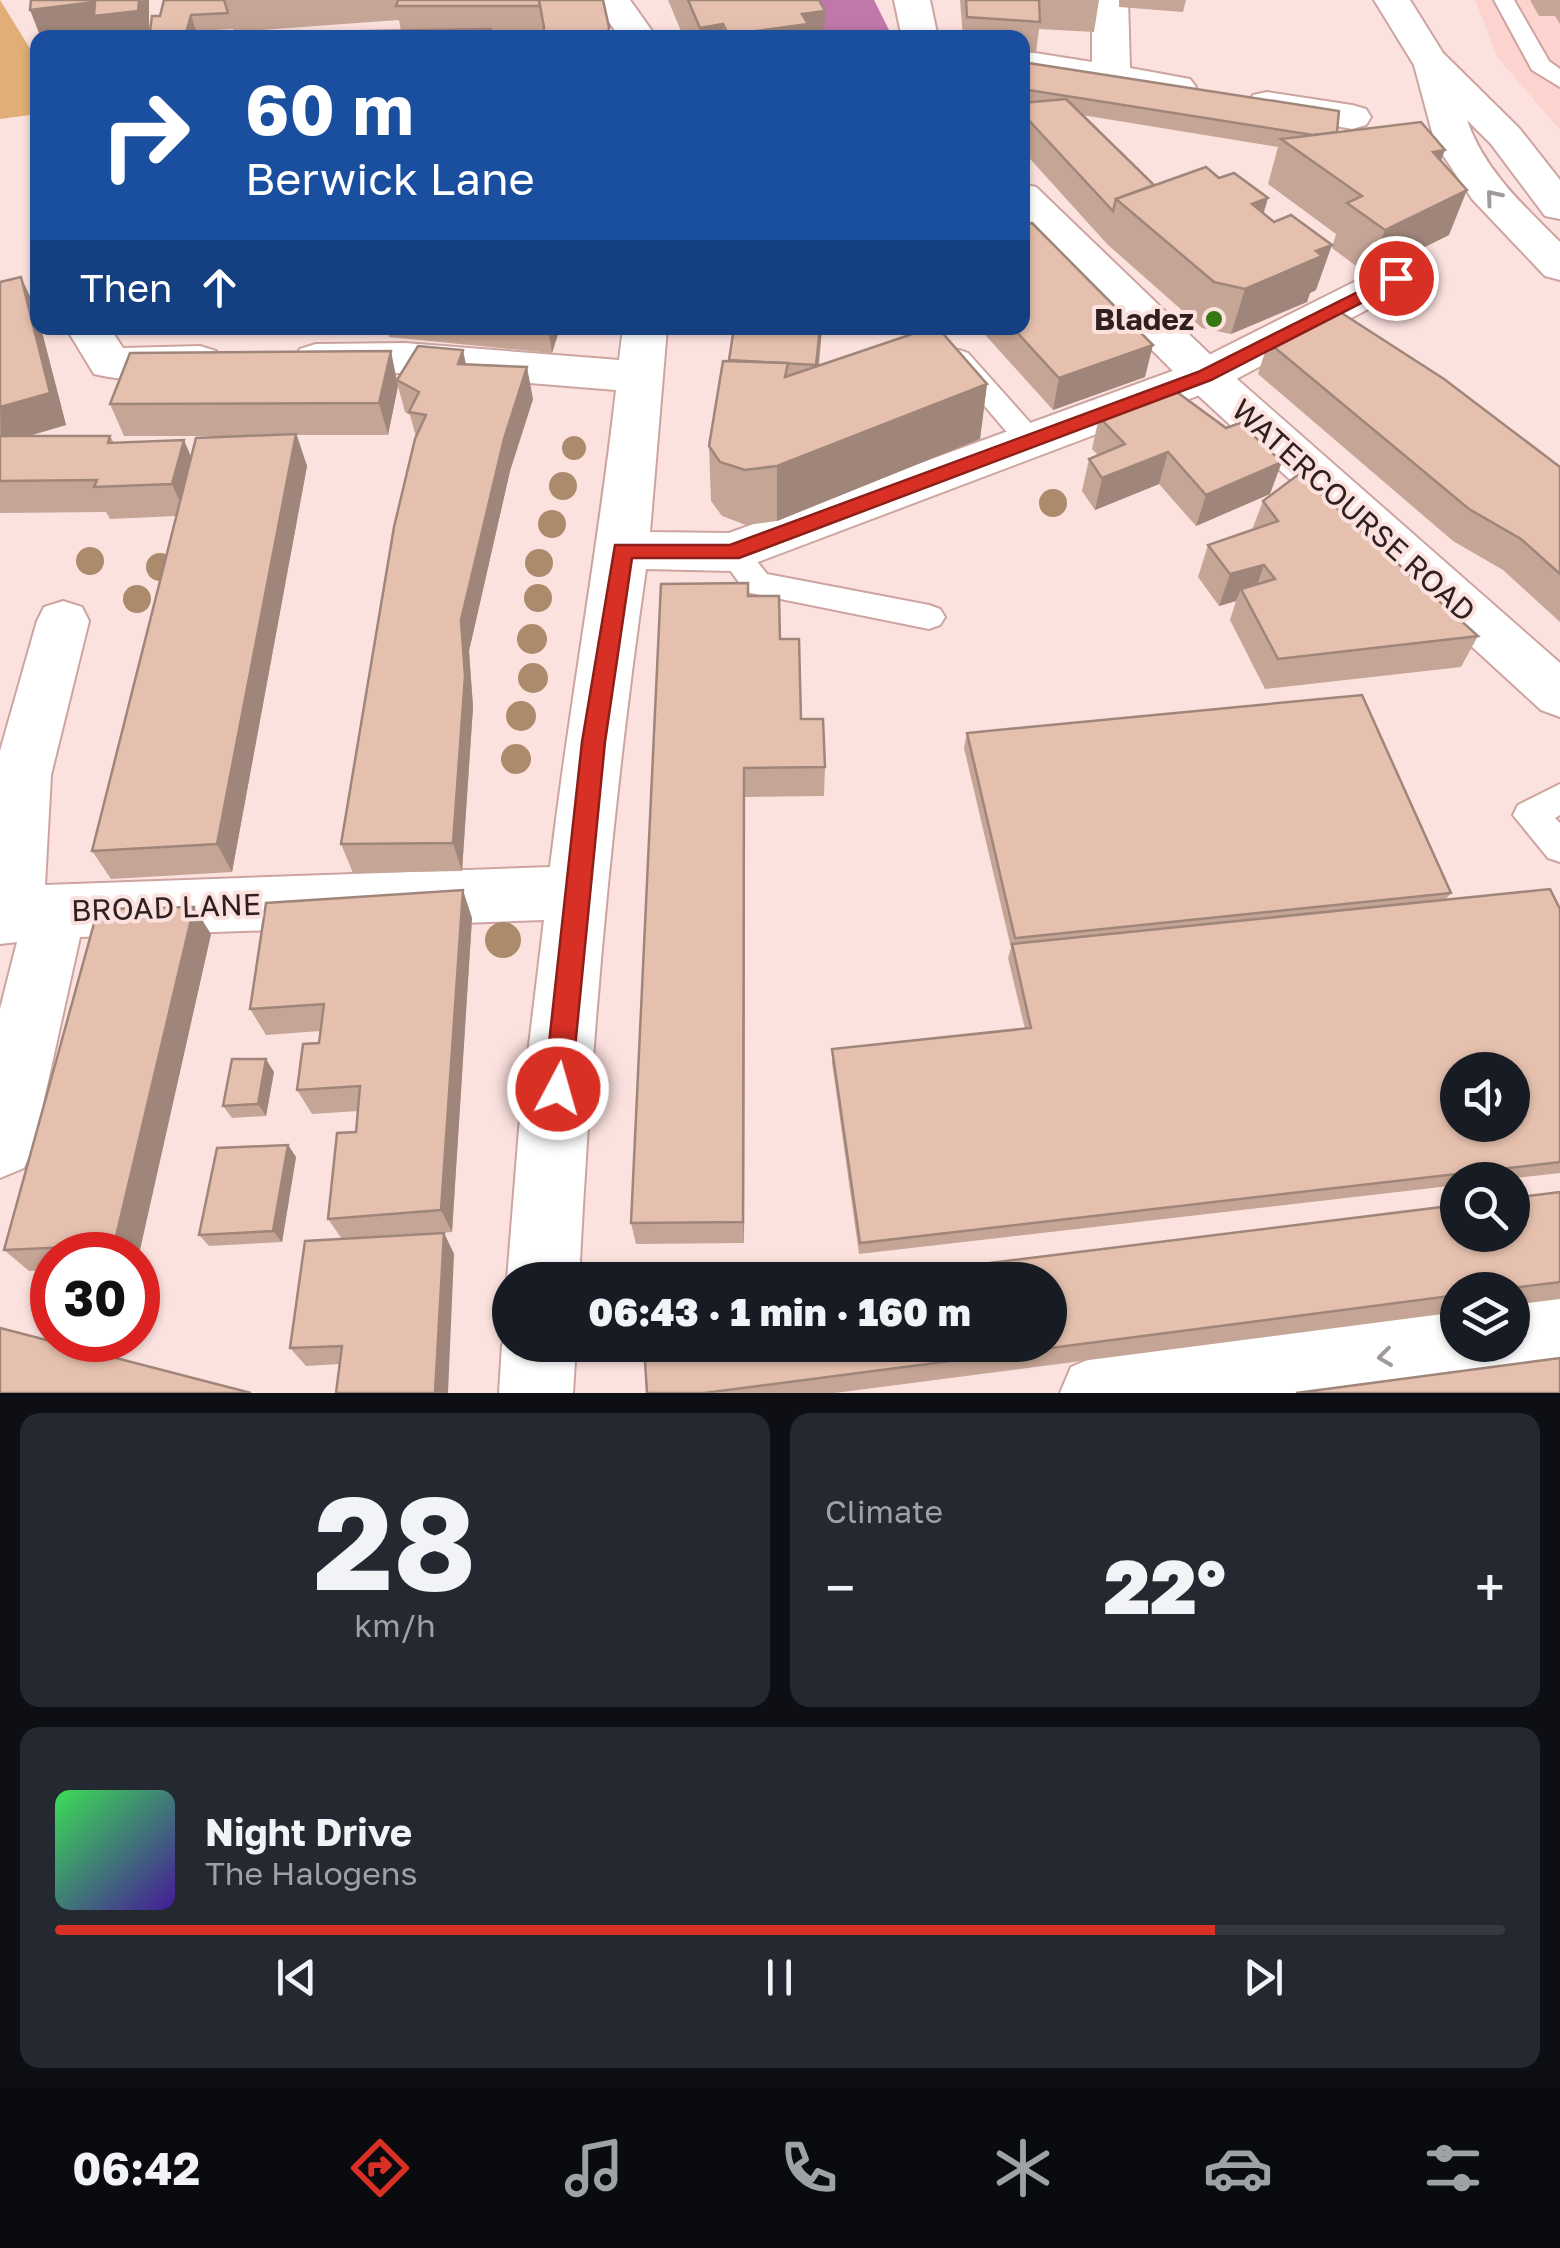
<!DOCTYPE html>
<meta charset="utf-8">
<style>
body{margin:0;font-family:"Golos Text",sans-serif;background:#242831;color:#f1f3f6;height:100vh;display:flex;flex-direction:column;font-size:38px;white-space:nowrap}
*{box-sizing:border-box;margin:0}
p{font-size:32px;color:#9ea1a6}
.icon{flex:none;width:55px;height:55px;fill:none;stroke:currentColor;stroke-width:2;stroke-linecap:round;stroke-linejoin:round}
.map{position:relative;height:1393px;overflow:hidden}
.side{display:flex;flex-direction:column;gap:20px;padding:20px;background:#0d0f14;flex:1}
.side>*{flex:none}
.banner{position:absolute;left:30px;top:30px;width:1000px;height:305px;border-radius:20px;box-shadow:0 2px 8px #0004;background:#1a4fa0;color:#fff;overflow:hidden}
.controls{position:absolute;left:1440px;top:1052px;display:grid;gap:20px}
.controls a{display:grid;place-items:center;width:90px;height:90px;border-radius:50%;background:#171b24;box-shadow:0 2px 8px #0004;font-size:50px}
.speed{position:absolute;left:30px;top:1232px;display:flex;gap:20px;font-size:50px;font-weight:700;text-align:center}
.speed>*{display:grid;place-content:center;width:130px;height:130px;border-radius:50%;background:#171b24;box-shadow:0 2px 8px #0004;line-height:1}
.speed .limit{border:15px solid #d22;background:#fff;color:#111}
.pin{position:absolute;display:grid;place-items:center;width:85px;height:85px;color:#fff;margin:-42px;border:5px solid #fff;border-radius:50%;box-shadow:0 2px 10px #0007}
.me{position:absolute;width:110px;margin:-55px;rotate:6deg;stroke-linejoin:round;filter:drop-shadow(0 0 8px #0008)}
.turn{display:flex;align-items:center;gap:35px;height:210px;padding:0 50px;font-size:45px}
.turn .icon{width:130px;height:130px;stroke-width:2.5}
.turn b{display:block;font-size:70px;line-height:85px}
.then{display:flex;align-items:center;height:95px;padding:0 50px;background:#0003;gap:20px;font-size:38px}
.big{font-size:75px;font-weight:800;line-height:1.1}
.side .tile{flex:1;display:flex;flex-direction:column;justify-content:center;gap:15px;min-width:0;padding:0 35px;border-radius:20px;background:#242831}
.side .dial{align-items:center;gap:0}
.dial b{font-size:130px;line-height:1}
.song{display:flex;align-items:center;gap:30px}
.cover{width:120px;height:120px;border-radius:15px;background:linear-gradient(135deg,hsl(130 70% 55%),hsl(260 70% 35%))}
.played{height:10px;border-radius:5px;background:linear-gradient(90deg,#d93025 80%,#363941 80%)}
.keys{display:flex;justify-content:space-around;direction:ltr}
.heat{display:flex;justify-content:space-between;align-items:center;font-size:55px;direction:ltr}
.side .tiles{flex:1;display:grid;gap:20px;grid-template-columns:1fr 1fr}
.tile:last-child{grid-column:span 2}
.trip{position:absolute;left:492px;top:1262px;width:575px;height:100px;border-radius:50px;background:#171b24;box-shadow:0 2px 8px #0004;font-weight:800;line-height:100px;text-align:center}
.tab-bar{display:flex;height:160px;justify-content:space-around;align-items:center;background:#090b0e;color:#9ea1a6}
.tab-bar .icon{width:70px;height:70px}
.tab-bar .selected{color:#d93025}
.tab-bar b{font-size:45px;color:#f1f3f6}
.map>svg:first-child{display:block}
.built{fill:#fcd3cf}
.green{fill:#e0ae76}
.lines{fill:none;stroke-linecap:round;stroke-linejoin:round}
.river{fill:#bf78a9;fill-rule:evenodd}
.lane-casing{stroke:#cda4a0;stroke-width:4}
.street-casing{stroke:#cda4a0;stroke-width:4}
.secondary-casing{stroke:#cda4a0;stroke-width:4}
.highway-casing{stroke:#cda4a0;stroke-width:4}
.lane{fill:#fff;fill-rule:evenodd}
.street{fill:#fff;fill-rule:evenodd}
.secondary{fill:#fff;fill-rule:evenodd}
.highway{fill:#fff;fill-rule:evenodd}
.tree{fill:#ab8b6c}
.wall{fill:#c5a596}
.shaded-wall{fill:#a0867a}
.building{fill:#e5c0ae;stroke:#a0867a;stroke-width:2.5;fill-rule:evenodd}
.oneway{stroke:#a19a9a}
.route{fill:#d93025;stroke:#8d1f18;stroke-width:2.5}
.poi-dot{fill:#367714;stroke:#fce2df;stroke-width:4}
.labels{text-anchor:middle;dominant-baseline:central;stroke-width:8;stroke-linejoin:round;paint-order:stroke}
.poi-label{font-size:30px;font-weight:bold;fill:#2f1f1e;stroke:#fce2df;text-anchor:end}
.street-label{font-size:30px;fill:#2f1f1e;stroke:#fce2df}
</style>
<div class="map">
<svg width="1560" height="1393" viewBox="0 0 1560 1393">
<rect width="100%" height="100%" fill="#fce2df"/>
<path class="built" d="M1475,0h85v130l-62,-72z"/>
<path class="green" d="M0,0l37,60v29l-7,26 -30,4z"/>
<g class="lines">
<path class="river" d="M796,0h78l19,38h-81z"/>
<defs>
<g id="lane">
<path d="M1494,0h20l35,61 11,8v18l-28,-17z"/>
<path d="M959,350l9,3 74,83 4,7 -4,7h-20l-72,-85 -4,-6 4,-6z"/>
<path d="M732,541l11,3 24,30 162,31 11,4 5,8 -5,8 -11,4 -183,-37 -29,-40 4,-8z"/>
<path d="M1560,784v31l-5,3 5,5v39l-12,-4 -35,-43 5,-10z"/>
</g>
<g id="street">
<path d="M594,0h36l27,38h-37z"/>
<path d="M1092,0h36l2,68 60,11 6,8 -6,8 -13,3 -155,-25v-22l70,11z"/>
<path d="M1267,92l85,13 14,4 5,8 -5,8 -14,4 -99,-18 -5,-8 5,-8z"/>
<path d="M1395,265l15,4 7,9 -7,9 -189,100 -471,178 -18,6 -86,-2c-34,236 -55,473 -67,711h-69v7l-3,-7 12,-151 25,-209 -464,17 -46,208 -10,23 -24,10v-169l17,-67 -17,2v-193l37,-130 7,-14 19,-6 19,6 7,14 -38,154 -6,110 505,-18c19,-160 48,-317 66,-477l-211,-17 -89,1 -16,-5 -7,-10 7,-10 16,-5 89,-1 214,17 4,-32h44l-17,204 79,1 460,-168 191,-96z"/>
<path d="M66,328h44l13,20 77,-2 16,5 7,10 -7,10c-35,10 -87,12 -122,3z"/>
<path d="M1560,1298v74l-48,6 -10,-5 -20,9 -90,11h-332l11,-26 26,-11 361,-45v34h54v-41z"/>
<path d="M510,1326v19h66l-3,48h-74l3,-48z"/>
</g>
<g id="secondary">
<path d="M894,0h36l8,38h-36z"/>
<path d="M1022,184l14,3 185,178 339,298v54l-19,-7 -352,-323 -167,-167z"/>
</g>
<path id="highway" d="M1374,0h36l33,53 76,75 41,52v39l-15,-3 -54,-72 -24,-24c17,50 56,85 93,122v38l-15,-4 -73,-77 -37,-56 -21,-78z"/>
</defs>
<use href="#lane" class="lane-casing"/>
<use href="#street" class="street-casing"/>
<use href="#secondary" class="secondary-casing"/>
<use href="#highway" class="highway-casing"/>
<use href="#lane" class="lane"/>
<use href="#street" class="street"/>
<use href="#secondary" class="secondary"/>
<use href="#highway" class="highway"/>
</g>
<g class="tree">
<circle cx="574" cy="448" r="12"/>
<circle cx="563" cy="486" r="14"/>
<circle cx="1053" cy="503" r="14"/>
<circle cx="552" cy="524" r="14"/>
<circle cx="90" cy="561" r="14"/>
<circle cx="539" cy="563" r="14"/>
<circle cx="160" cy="567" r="14"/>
<circle cx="538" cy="598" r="14"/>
<circle cx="137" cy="599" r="14"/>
<circle cx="532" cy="639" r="15"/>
<circle cx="533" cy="678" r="15"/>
<circle cx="521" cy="716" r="15"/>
<circle cx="516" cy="759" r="15"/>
<circle cx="503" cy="940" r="18"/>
</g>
<g class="wall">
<path d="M31,0h118v34l11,-18 4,-16h439l7,38h-301l92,-7 -2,-11 -166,12v-3l-37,2 -2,7h-92l-1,-4 -28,4h-32z"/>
<path d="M668,0h151l5,38h-140z"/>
<path d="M960,0h139l-5,32 -55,-3 -3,24 -14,-1v-14h-59z"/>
<path d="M1119,0h67l-3,12 -64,-5z"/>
<path d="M1530,0h30v24l-5,-8h-16z"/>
<path d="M1022,62l315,70 104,29 8,74 -81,40 -36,-27 4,-14 -68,-50 10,-37 -196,-32 72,70 110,28 52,77 -6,3 -3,9 -76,32 -29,-6 -95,-84 -85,-94z"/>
<path d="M0,282l36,27 2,19h3l25,97 -37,11h81l4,7 77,14 62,-21h-129l-14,-32 288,-26 65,-28 3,14 67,35 -23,72 -41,180 4,56 -11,164 -109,2 -12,-29 75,-407 -6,-22 -5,-3 -7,-26 -10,49h-91l10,31 -75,406 -121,7 -19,-28 84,-335 -66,3 -4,-7 -106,1z"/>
<path d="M387,328h173l-8,25 -163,-16z"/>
<path d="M734,328h88l-3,38 168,18 -7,55 -203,82 -31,4 -24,-9 -11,-15 -2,-55 20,-85z"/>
<path d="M979,328h43l123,49 -92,33z"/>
<path d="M1268,342l292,125v155l-57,-52 -50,-29 -195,-167z"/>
<path d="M1099,417l171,77 -74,32 -37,-42 -64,26 -13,-19 7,-32 9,-4 -6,-6z"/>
<path d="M1263,501l215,135 -17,31 -196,22 -35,-69 6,-19 -17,5 -21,-29 10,-32 44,-15z"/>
<path d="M748,596l32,43 21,80 24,48 -1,29 -79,1 -1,446 -108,1 -5,-21z"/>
<path d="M967,733l484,160 -5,6 114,10v264l-63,7h-39v5l-599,69 -27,-192v-13l193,-20 -17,-71 3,-10 -47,-200z"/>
<path d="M472,918l-20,314 -49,4 41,-3 10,21 -114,110 -34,2 -16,-18 52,-109 -14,-20 28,-87 2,-21 -46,3 -15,-24 22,-47 1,-12 -54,4 -16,-26z"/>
<path d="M211,934l-73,321h-86v15l-23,1 -25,-21z"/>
<path d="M274,1072l-8,44 -34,2 -9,-12z"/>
<path d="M288,1145l8,12 -14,85 -73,4 -10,-11z"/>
<path d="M1560,1192v107l-48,6v-15h-54v22l-623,81h-188z"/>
</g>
<g class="shaded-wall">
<path d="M149,0v38h-47l-1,-4 -28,4h-32l-11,-28 65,-8z"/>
<path d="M825,11l-1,27h-96v-3l74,-21z"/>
<path d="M191,15l5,16 -2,7h-8z"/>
<path d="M723,24v14h-23v-10z"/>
<path d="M1445,150l-17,45 5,-43z"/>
<path d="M1467,190l-18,45 -81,40 17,-45z"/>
<path d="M1268,198l-13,45 -3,-39z"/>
<path d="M1332,245l-16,45 -6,3 -3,9 -76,32 14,-45 71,-38z"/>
<path d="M21,277l15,32 2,19h3l25,97 -65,19 -1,-37z"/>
<path d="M548,328h12l-8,25z"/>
<path d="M820,328h2l-7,69 1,-32z"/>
<path d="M1153,345l-8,32 -92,33 6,-32z"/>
<path d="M463,350l6,33 -11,-19z"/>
<path d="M391,351l7,35 -10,49 -9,-32z"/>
<path d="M527,367l6,32 -23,72 -41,180 4,56 -11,164 -9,-28 8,-223 43,-181z"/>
<path d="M987,384l-7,55 -203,82v-55z"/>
<path d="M296,434l11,32 -75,406 -15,-28z"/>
<path d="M184,440l14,33 -12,43 -14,-32z"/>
<path d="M1168,452l-9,32 -64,26 7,-32z"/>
<path d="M1282,462l-12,32 -74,32 10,-31z"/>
<path d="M1264,565l-11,32 -12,-8 -5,12 -17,5 11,-32z"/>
<path d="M744,768l1,29 -1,446 -1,-21z"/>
<path d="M463,890l9,28 -20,314 -11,-22z"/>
<path d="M194,907l17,27 -73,325v-4h-14l-10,-10z"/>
<path d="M266,1059l8,13 -8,44 -8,-12z"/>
<path d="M288,1145l8,12 -14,85 -9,-11z"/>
<path d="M444,1233l10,21 -6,139h-13z"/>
</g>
<g class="building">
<path d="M31,0h108l-1,11 -44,5 1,-14 -65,8z"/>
<path d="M164,0h60l4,13 -37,2 -6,22 -36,1 3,-22h8z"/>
<path d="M398,0h141l1,6h-144z"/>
<path d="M539,0h64l6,27 -1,11h-65l1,-11z"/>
<path d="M688,0h131l6,11 -23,3 6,10 -80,11 -5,-11 -23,4z"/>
<path d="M966,0h73l1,22 -73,-5z"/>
<path d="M491,29l-1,9h-181l1,-6z"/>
<path d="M1022,62l317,49 -2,21 -24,3 -291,-46z"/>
<path d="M1066,99l88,86 -38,14 -3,12 -91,-98v-10z"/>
<path d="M1421,122l24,28 -12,2 34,38 -82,40 -38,-27 15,-7 -81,-57z"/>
<path d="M1206,167l13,11 15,-5 34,25 -16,6 22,18 17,-7 41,30 -16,6 6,5 -77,33 -31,-7 -98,-83z"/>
<path d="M1032,223l121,122 -94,33 -46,-50h9v-102z"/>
<path d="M21,277l29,116 -50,14v-125z"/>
<path d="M1337,310l107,69 116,88v107l-39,-35 -52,-30 -201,-167z"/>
<path d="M734,328h86l-4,37 -87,-5z"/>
<path d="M930,328h8l49,56 -210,82 -32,4 -25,-8 -11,-16 14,-85 65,2 -3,14z"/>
<path d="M418,346l45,4 -5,14 69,3 -23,72 -43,181 4,56 -12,167 -112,1 53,-317 21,-88 11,-24 -17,-3 10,-20 -22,-12z"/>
<path d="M391,351l-12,52 -269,1 20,-51z"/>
<path d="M1170,387l56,41 14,-5 42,39 -76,33 -38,-43 -66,26 -13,-19 36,-15 -26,-27z"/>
<path d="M296,434l-79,410 -125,7 104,-413z"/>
<path d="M0,436h110l-2,7 76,-3 -12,44 -78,3 3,-7 -97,1z"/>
<path d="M1299,474l179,162 -200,23 -37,-70 34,-10 -11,-14 -34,9 -22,-29 70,-24 -15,-20z"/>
<path d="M748,583v13h31l1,43h19l2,80h22l2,48 -81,1 -1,454 -112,1 30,-639z"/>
<path d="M1362,695l89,198 -436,45 -48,-205z"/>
<path d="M1550,889l10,20v253l-700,81 -28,-194 199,-21 -19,-84zM1458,1070h54v55h-54z"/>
<path d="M463,890l-22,320 -113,9 9,-86 19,-1 4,-46 -63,4 6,-46 16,-1 5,-39 -74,5 16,-106z"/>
<path d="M194,907l-80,338 -110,5 94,-341z"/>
<path d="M232,1059h34l-8,45 -35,2z"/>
<path d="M288,1145l-15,86 -74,4 18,-87z"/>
<path d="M1560,1192v90l-63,8h-39v5l-754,98h-57l-3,-48h406v-65h-198l606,-75v30h54v-37z"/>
<path d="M444,1233l-9,160h-99l6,-47 -52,2 15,-107z"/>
<path d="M0,1328l251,65h-251z"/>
<path d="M1560,1358v35h-264z"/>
</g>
<defs><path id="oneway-chevron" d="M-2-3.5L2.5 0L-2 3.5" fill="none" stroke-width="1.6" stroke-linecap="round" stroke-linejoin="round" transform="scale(2.5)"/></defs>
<g class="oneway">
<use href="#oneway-chevron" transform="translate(1493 197) rotate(-130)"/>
<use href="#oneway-chevron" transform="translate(1385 1357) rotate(173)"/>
</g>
<path class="route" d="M1396,273l8,5 -2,4 -191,98 -472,178h-107l-27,184 -34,347 -4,9 -9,4 -10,-4 -4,-9 38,-347 33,-197h115l468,-173z"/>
<circle class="poi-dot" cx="1214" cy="319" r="10"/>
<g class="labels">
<g class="poi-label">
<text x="1194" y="319">Bladez</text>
</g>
<g class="street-label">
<text transform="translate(1354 510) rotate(42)">WATERCOURSE ROAD</text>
<text transform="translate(166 907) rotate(-2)">BROAD LANE</text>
</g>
</g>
</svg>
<div class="controls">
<a><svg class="icon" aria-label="sound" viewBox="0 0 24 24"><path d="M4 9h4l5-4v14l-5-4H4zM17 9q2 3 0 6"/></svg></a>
<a><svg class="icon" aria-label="search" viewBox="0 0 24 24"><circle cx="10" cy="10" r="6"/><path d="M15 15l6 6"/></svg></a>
<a><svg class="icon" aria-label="layers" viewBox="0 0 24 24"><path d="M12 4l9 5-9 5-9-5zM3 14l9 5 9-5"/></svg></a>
</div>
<div class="speed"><div class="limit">30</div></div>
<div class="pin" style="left:1396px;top:278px;background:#d93025"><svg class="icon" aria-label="arrive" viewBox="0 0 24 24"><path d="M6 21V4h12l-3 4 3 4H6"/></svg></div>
<svg class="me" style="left:558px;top:1089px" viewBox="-20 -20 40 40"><circle r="17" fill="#d93025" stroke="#fff" stroke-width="3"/><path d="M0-11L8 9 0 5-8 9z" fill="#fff"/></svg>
<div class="trip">06:43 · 1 min · 160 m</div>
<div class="banner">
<div class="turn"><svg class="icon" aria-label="right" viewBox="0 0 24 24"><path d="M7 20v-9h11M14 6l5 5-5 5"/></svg><div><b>60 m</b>Berwick Lane</div></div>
<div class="then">Then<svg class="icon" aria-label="ahead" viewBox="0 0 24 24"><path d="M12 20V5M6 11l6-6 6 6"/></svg></div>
</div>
</div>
<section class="side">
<div class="tiles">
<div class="tile dial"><b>28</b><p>km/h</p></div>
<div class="tile"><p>Climate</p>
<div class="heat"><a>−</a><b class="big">22°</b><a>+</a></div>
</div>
<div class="tile">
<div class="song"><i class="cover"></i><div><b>Night Drive</b><p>The Halogens</p></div></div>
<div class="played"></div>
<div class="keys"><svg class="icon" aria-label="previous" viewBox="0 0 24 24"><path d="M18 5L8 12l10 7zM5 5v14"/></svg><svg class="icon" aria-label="pause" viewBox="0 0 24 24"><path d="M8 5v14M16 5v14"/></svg><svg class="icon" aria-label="next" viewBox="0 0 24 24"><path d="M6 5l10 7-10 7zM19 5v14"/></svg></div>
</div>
</div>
</section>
<nav class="tab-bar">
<b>06:42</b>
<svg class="icon selected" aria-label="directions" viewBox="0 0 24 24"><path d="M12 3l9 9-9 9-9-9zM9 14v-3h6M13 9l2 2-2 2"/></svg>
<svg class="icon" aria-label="music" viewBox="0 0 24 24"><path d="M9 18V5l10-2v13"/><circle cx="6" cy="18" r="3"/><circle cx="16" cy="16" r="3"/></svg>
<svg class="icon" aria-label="phone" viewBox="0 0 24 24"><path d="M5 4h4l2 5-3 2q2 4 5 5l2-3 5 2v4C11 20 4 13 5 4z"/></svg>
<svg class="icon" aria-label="climate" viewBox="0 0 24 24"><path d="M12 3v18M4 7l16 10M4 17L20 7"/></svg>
<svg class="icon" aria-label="car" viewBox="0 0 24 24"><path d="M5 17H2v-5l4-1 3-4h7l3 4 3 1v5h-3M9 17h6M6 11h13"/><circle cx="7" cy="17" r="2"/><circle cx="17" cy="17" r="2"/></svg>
<svg class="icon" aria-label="filters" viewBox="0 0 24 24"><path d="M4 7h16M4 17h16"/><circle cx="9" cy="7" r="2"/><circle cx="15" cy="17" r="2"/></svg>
</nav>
